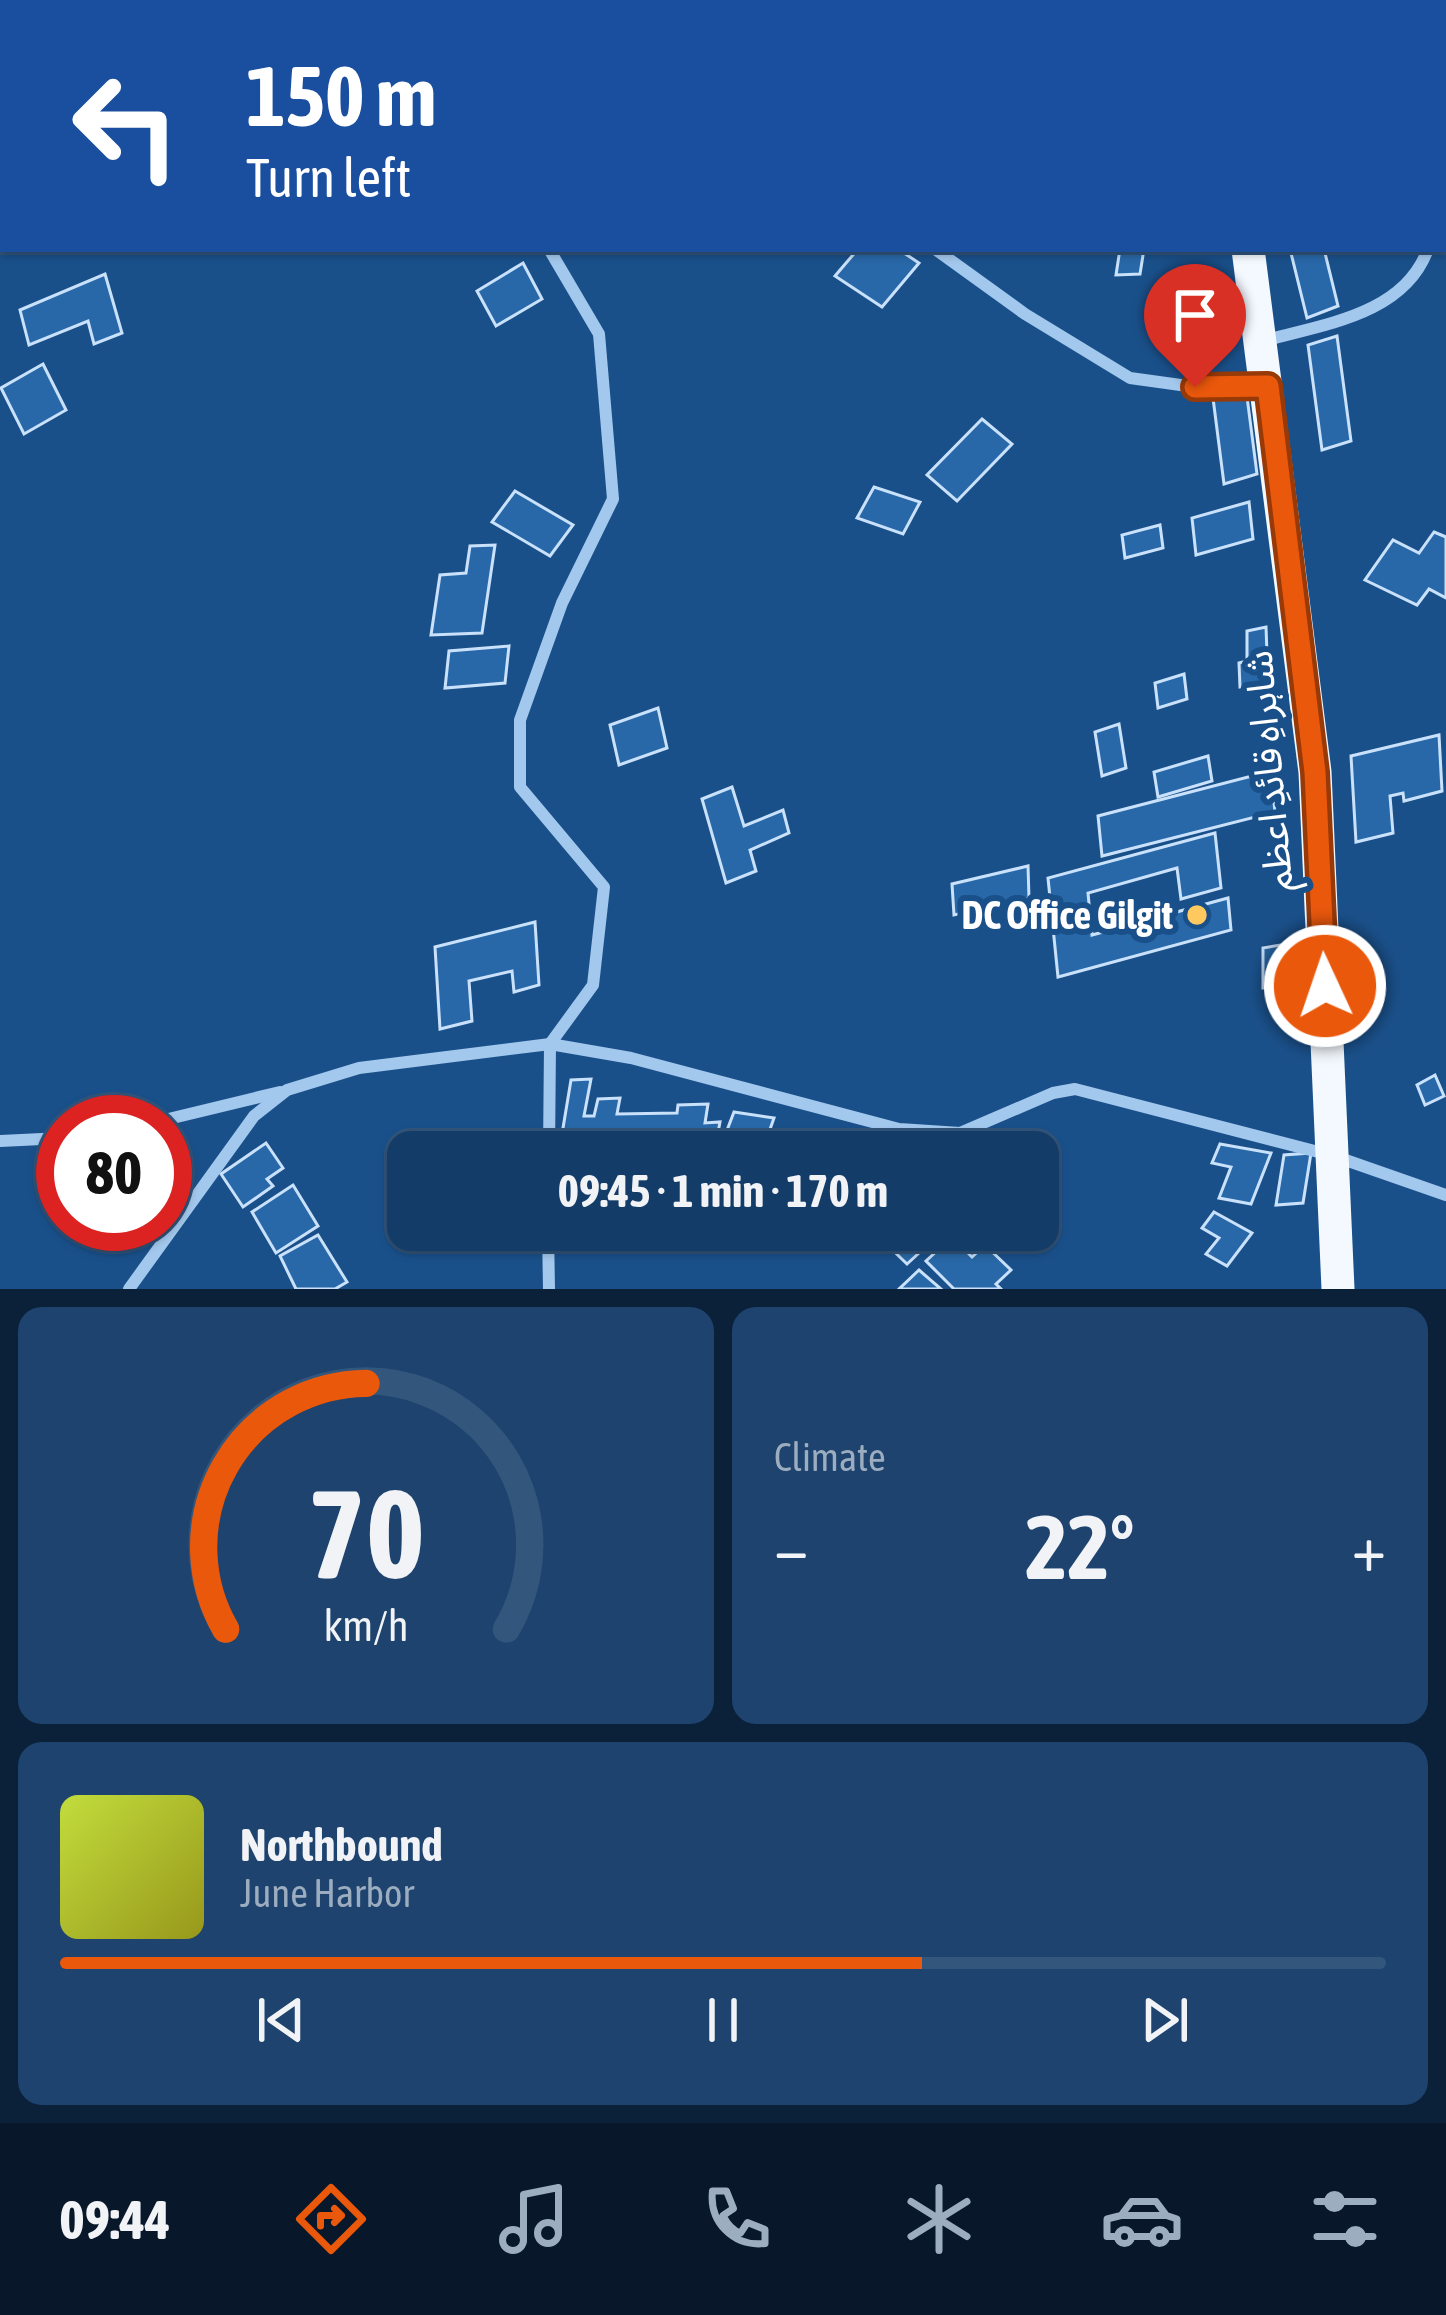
<!DOCTYPE html>
<meta charset="utf-8">
<style>
body{margin:0;font-family:"Asap Condensed","Noto Sans Arabic",sans-serif;background:#1d436e;color:#f1f3f6;height:100vh;display:flex;flex-direction:column;font-size:45px;white-space:nowrap}
*{box-sizing:border-box;margin:0}
p{font-size:39px;color:#9dadc0}
.icon{flex:none;width:66px;height:66px;fill:none;stroke:currentColor;stroke-width:2;stroke-linecap:round;stroke-linejoin:round}
.map{position:relative;height:1289px;overflow:hidden}
.side{display:flex;flex-direction:column;gap:18px;padding:18px;background:#0b2139;flex:1}
.side>*{flex:none}
.guide{position:absolute;left:0px;top:0px;width:1446px;height:252px;box-shadow:0 3px 9px #0004,0 0 0 3px #33567c;background:#1a4fa0;color:#fff;overflow:hidden}
.speed{position:absolute;left:36px;top:1095px;display:flex;gap:24px;font-size:60px;font-weight:700;text-align:center}
.speed>*{display:grid;place-content:center;width:156px;height:156px;border-radius:50%;background:#143c68;box-shadow:0 3px 9px #0004,0 0 0 3px #33567c;line-height:1}
.speed .limit{border:18px solid #d22;background:#fff;color:#111}
.pin{position:absolute;display:grid;place-items:center;width:102px;height:102px;color:#fff;margin:-123px -51px;border-radius:50% 50% 50% 0;rotate:-45deg;box-shadow:0 0 12px #0007}
.pin .icon{rotate:45deg}
.me{position:absolute;width:132px;margin:-66px;rotate:357deg;stroke-linejoin:round;filter:drop-shadow(0 0 9px #0008)}
.turn{display:flex;align-items:center;gap:42px;height:252px;padding:0 48px;font-size:54px}
.turn .icon{width:156px;height:156px;stroke-width:2.5}
.turn b{display:block;font-size:84px;line-height:102px}
.big{font-size:90px;font-weight:700;line-height:1.1}
.side .card{flex:1;display:flex;flex-direction:column;justify-content:center;gap:18px;min-width:0;padding:0 42px;border-radius:24px;background:#1d436e}
.side .dial{align-items:center;gap:0}
.dial svg{height:312px;overflow:visible;fill:none;stroke:#33567c;stroke-width:7;stroke-linecap:round;text-anchor:middle}
.dial text{fill:#f1f3f6;stroke:none}
.song{display:flex;align-items:center;gap:36px}
.cover{width:144px;height:144px;border-radius:18px;background:linear-gradient(135deg,hsl(70 70% 55%),hsl(60 70% 35%))}
.played{height:12px;border-radius:6px;background:linear-gradient(90deg,#ea580c 65%,#33567c 65%)}
.keys{display:flex;justify-content:space-around;direction:ltr}
.heat{display:flex;justify-content:space-between;align-items:center;font-size:66px;direction:ltr}
.side .tiles{flex:1;display:grid;gap:18px;grid-template-columns:1fr 1fr}
.card:last-child{grid-column:span 2}
.trip{position:absolute;left:387px;top:1131px;width:672px;height:120px;border-radius:24px;background:#143c68;box-shadow:0 3px 9px #0004,0 0 0 3px #33567c;font-weight:700;line-height:120px;text-align:center}
.dock{display:flex;height:192px;justify-content:space-around;align-items:center;background:#08182a;color:#9dadc0}
.dock .icon{width:84px;height:84px}
.dock .current{color:#ea580c}
.dock b{font-size:54px;color:#f1f3f6}
.map>svg:first-child{display:block}
.building{fill:#2868a8;stroke:#c9e1fa;stroke-width:3}
.lines{fill:none;stroke-linecap:round;stroke-linejoin:round}
.minor{stroke:#a3c8ed;stroke-width:12}
.trunk{stroke:#f4f9ff;stroke-width:33}
.route-casing{stroke:#983908;stroke-width:30}
.route{stroke:#ea580c;stroke-width:21}
.poi-dot{fill:#ffc960;stroke:#1a508a;stroke-width:4.5}
.labels{text-anchor:middle;dominant-baseline:central;stroke-width:12;stroke-linejoin:round;paint-order:stroke}
.street-label{font-size:39px;fill:#fff;stroke:#1a508a}
.poi-label{font-size:39px;font-weight:bold;fill:#fff;stroke:#1a508a;text-anchor:end}
</style>
<div class="map">
<svg width="1446" height="1289" viewBox="0 0 1446 1289">
<rect width="100%" height="100%" fill="#1a508a"/>
<g class="building">
<path d="M338,0h83l8,3h-93z"/>
<path d="M858,249h40l21,14 -37,44 -47,-31z"/>
<path d="M1120,249h24l-4,25 -24,1z"/>
<path d="M1290,249h34l14,57 -31,12z"/>
<path d="M523,263l19,36 -46,27 -19,-35z"/>
<path d="M105,274l17,59 -28,11 -6,-23 -59,24 -9,-35z"/>
<path d="M1337,336l14,105 -29,9 -14,-105z"/>
<path d="M43,364l23,46 -42,24 -23,-46z"/>
<path d="M1246,389l11,85 -33,10 -11,-86z"/>
<path d="M982,419l30,25 -55,57 -30,-26z"/>
<path d="M874,487l46,15 -17,32 -46,-16z"/>
<path d="M515,491l58,34 -23,31 -58,-34z"/>
<path d="M1249,502l4,37 -57,16 -4,-37z"/>
<path d="M1160,525l3,23 -38,10 -3,-23z"/>
<path d="M1434,532l12,5v61l-17,-9 -12,16 -52,-25 28,-40 26,13z"/>
<path d="M495,545l-13,88 -51,2 9,-60 26,-2 4,-27z"/>
<path d="M1266,627l2,54 -28,6 -1,-24 8,-2v-30z"/>
<path d="M509,646l-4,37 -60,5 4,-37z"/>
<path d="M1184,674l3,25 -29,9 -3,-25z"/>
<path d="M658,708l9,40 -48,17 -9,-40z"/>
<path d="M1119,724l7,44 -24,8 -7,-44z"/>
<path d="M1439,735l3,56 -38,10 -1,-8 -13,3 3,37 -37,9 -5,-86z"/>
<path d="M1208,756l4,25 -54,16 -4,-25z"/>
<path d="M1271,771l4,41 -173,44 -4,-40z"/>
<path d="M732,787l12,39 39,-16 6,23 -39,17 6,21 -30,12 -24,-84z"/>
<path d="M1215,833l6,55 -40,11 -4,-31 -89,25 4,42 136,-37 3,32 -173,47 -10,-99z"/>
<path d="M1028,866l1,32 -75,17 -2,-31z"/>
<path d="M535,922l4,63 -25,7 -2,-21 -43,10 3,40 -32,8 -5,-82z"/>
<path d="M1293,943v40l-30,5v-40z"/>
<path d="M1435,1075l9,21 -19,9 -8,-20z"/>
<path d="M591,1079l-7,37h10l4,-17 22,-1 -3,16 60,-1 1,-8 30,-1 -3,19 15,-1 -5,27 -156,3 12,-72z"/>
<path d="M734,1112l40,6 -12,34 -41,-6z"/>
<path d="M266,1143l17,25 -16,11 6,7 -30,21 -22,-33z"/>
<path d="M894,1143l60,4 -1,5h-61z"/>
<path d="M1220,1144l51,9 -20,51 -32,-6 12,-31 -19,-4z"/>
<path d="M1311,1153l-8,50 -27,2 8,-50z"/>
<path d="M293,1185l25,41 -42,27 -24,-41z"/>
<path d="M1214,1212l38,21 -25,33 -21,-12 13,-16 -17,-10z"/>
<path d="M872,1230h72l-37,34z"/>
<path d="M318,1235l29,47 -12,7h-39l-16,-33z"/>
<path d="M952,1237l20,20 13,-12 26,25 -15,14 5,5h-47l-28,-28z"/>
<path d="M919,1270l22,19h-42z"/>
</g>
<g class="lines">
<g class="minor">
<path d="M676,0l2,3"/>
<path d="M313,3l3,-3"/>
<path d="M917,3l3,-3"/>
<path d="M1443,206l3,-8"/>
<path d="M935,249l90,65 105,64 65,9 66,-1"/>
<path d="M1263,341c61,-17 141,-26 165,-92"/>
<path d="M156,1122l124,-30"/>
<path d="M0,1141l63,-3"/>
<path d="M549,1152l1,-108 43,-59 11,-98 -84,-100v-67l42,-117 51,-104 -14,-165 -50,-85"/>
<path d="M548,1230l1,59"/>
<path d="M129,1289l125,-173 33,-26 72,-22 191,-24 81,14 268,71 61,4 93,-40 22,-4 259,67 112,39"/>
</g>
<g class="trunk">
<path d="M1186,0l1,3"/>
<path d="M1248,249l67,523 23,517"/>
</g>
</g>
<g class="lines">
<defs>
<path id="route" d="M1195,387l73,-1 47,386 10,214"/>
</defs>
<use href="#route" class="route-casing"/>
<use href="#route" class="route"/>
</g>
<circle class="poi-dot" cx="1197" cy="915" r="12"/>
<g class="labels">
<g class="street-label">
<text transform="translate(1268 771) rotate(-95)">شاہراہِ قائدِ اعظم</text>
</g>
<g class="poi-label">
<text x="1173" y="915">DC Office Gilgit</text>
</g>
</g>
</svg>
<div class="speed"><div class="limit">80</div></div>
<div class="pin" style="left:1195px;top:387px;background:#d93025"><svg class="icon" aria-label="arrive" viewBox="0 0 24 24"><path d="M6 21V4h12l-3 4 3 4H6"/></svg></div>
<svg class="me" style="left:1325px;top:986px" viewBox="-20 -20 40 40"><circle r="17" fill="#ea580c" stroke="#fff" stroke-width="3"/><path d="M0-11L8 9 0 5-8 9z" fill="#fff"/></svg>
<div class="trip">09:45 · 1 min · 170 m</div>
<div class="guide">
<div class="turn"><svg class="icon" aria-label="left" viewBox="0 0 24 24"><path d="M17 20v-9H6M10 6l-5 5 5 5"/></svg><div><b>150 m</b>Turn left</div></div>
</div>
</div>
<section class="side">
<div class="tiles">
<div class="card dial"><svg viewBox="0 0 100 80">
<path d="M14 69A42 42 0 1 1 86 69"/>
<path d="M14 69A42 42 0 0 1 50 6" stroke="#ea580c"/>
<text x="50" y="56" font-size="32" font-weight="700">70</text>
<text x="50" y="72" font-size="11">km/h</text>
</svg></div>
<div class="card"><p>Climate</p>
<div class="heat"><a>−</a><b class="big">22°</b><a>+</a></div>
</div>
<div class="card">
<div class="song"><i class="cover"></i><div><b>Northbound</b><p>June Harbor</p></div></div>
<div class="played"></div>
<div class="keys"><svg class="icon" aria-label="previous" viewBox="0 0 24 24"><path d="M18 5L8 12l10 7zM5 5v14"/></svg><svg class="icon" aria-label="pause" viewBox="0 0 24 24"><path d="M8 5v14M16 5v14"/></svg><svg class="icon" aria-label="next" viewBox="0 0 24 24"><path d="M6 5l10 7-10 7zM19 5v14"/></svg></div>
</div>
</div>
</section>
<nav class="dock">
<b>09:44</b>
<svg class="icon current" aria-label="directions" viewBox="0 0 24 24"><path d="M12 3l9 9-9 9-9-9zM9 14v-3h6M13 9l2 2-2 2"/></svg>
<svg class="icon" aria-label="music" viewBox="0 0 24 24"><path d="M9 18V5l10-2v13"/><circle cx="6" cy="18" r="3"/><circle cx="16" cy="16" r="3"/></svg>
<svg class="icon" aria-label="phone" viewBox="0 0 24 24"><path d="M5 4h4l2 5-3 2q2 4 5 5l2-3 5 2v4C11 20 4 13 5 4z"/></svg>
<svg class="icon" aria-label="climate" viewBox="0 0 24 24"><path d="M12 3v18M4 7l16 10M4 17L20 7"/></svg>
<svg class="icon" aria-label="car" viewBox="0 0 24 24"><path d="M5 17H2v-5l4-1 3-4h7l3 4 3 1v5h-3M9 17h6M6 11h13"/><circle cx="7" cy="17" r="2"/><circle cx="17" cy="17" r="2"/></svg>
<svg class="icon" aria-label="filters" viewBox="0 0 24 24"><path d="M4 7h16M4 17h16"/><circle cx="9" cy="7" r="2"/><circle cx="15" cy="17" r="2"/></svg>
</nav>
